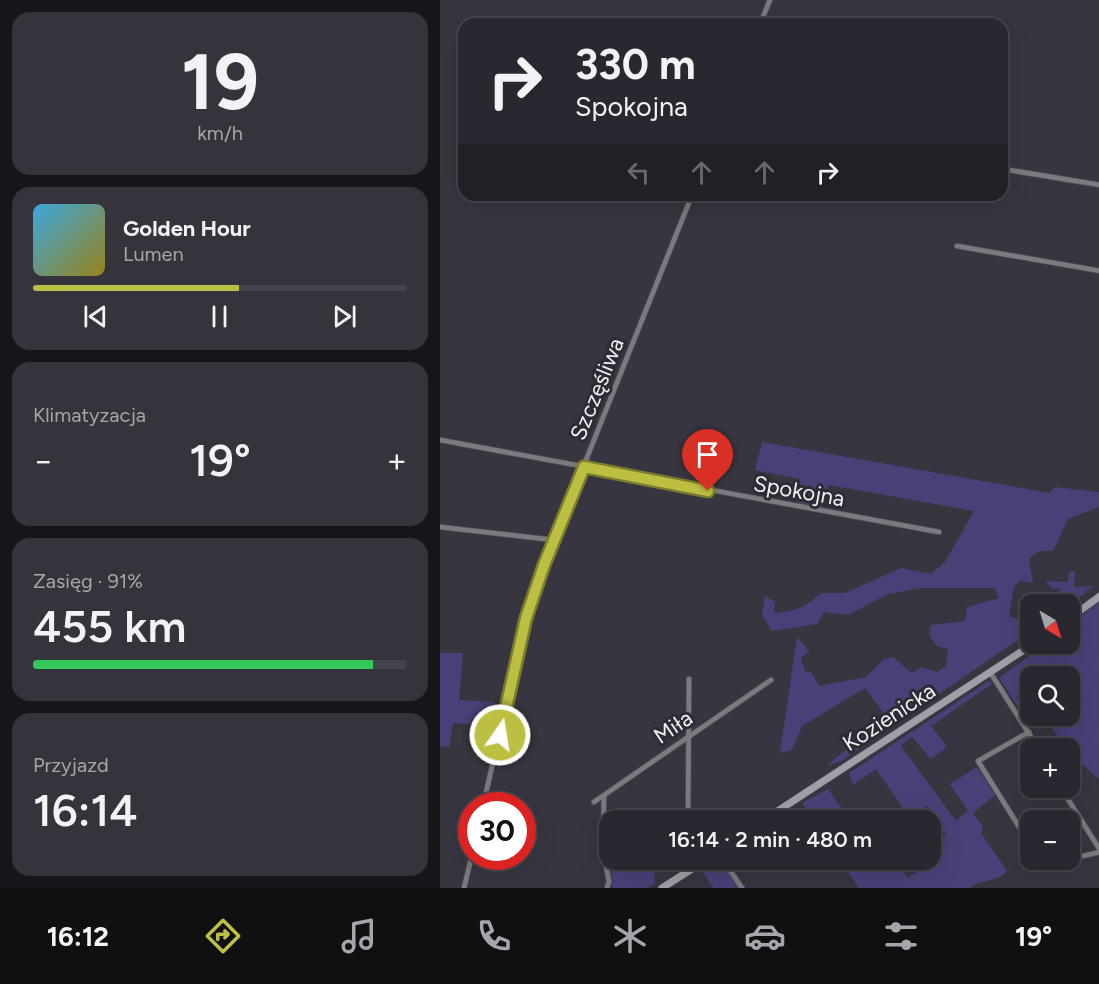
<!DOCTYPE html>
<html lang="pl">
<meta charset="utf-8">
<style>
body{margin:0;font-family:Figtree,sans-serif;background:#35343c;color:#f1f3f6;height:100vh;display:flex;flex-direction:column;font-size:22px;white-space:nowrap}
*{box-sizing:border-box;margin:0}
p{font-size:20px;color:#a5a6ab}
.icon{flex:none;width:33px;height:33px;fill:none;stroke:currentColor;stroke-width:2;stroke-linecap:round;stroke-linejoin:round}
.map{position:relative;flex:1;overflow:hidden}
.drawer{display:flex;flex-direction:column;gap:12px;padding:12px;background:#17161a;width:440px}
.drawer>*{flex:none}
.guide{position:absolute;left:18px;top:18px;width:550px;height:183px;border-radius:18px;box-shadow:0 6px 24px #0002,0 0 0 2px #45444c;background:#292830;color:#f1f3f6;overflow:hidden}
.needle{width:39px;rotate:142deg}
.buttons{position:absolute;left:580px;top:594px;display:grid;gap:12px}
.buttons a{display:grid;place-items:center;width:60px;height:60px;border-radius:12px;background:#292830;box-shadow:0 6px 24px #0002,0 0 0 2px #45444c;font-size:30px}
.speed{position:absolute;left:18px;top:792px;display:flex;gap:12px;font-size:30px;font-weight:700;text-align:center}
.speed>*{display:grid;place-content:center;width:78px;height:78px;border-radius:50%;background:#292830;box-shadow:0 6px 24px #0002,0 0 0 2px #45444c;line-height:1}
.speed .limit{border:9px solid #d22;background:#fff;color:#111}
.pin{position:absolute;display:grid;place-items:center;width:51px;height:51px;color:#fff;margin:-62px -26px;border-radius:50% 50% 50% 0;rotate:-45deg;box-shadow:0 0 6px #0007}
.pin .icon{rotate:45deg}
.me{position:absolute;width:66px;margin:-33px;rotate:13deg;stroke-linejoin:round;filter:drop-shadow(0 0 4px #0008)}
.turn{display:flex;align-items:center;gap:21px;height:126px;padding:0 18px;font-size:27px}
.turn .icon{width:78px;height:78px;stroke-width:2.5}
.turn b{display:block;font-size:42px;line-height:51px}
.lanes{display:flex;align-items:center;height:57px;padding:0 18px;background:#0003;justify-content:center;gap:30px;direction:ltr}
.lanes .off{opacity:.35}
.big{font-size:45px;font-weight:600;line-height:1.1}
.drawer .widget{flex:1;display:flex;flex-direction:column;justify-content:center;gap:9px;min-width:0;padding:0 21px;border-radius:18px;background:#35343c}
.drawer .dial{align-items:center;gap:0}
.dial b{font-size:78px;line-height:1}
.song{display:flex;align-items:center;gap:18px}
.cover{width:72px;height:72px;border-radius:9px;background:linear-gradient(135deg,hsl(200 70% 55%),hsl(50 70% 35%))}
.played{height:6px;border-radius:3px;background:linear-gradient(90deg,#bdbf43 55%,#45444c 55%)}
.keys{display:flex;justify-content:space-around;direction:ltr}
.heat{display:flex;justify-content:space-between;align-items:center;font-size:33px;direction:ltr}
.charge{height:9px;border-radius:4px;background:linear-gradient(90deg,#34c759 91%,#45444c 0)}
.trip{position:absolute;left:159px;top:810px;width:342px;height:60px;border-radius:18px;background:#292830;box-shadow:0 6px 24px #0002,0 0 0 2px #45444c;font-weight:600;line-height:60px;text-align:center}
.dock{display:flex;height:96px;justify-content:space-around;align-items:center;background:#101013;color:#a5a6ab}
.dock .icon{width:42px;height:42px}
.dock .active{color:#bdbf43}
.dock b{font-size:27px;color:#f1f3f6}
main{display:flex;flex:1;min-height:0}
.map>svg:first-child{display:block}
.green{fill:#4a4077}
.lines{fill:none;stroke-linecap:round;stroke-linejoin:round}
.street-casing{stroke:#55545d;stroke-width:6}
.secondary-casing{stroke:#55545d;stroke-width:8}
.street{stroke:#7a7a7f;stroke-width:4.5}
.secondary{stroke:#9f9fa7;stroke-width:7}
.route-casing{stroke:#7b7c2c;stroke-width:15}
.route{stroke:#bdbf43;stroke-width:10}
.labels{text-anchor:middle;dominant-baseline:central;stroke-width:6;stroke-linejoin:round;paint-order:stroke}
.street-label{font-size:22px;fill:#f0eff6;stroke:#2d2c35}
</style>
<main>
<section class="drawer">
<div class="widget dial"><b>19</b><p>km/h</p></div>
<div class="widget">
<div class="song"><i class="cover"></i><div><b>Golden Hour</b><p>Lumen</p></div></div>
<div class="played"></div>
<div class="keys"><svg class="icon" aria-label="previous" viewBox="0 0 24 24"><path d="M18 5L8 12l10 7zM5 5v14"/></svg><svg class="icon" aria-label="pause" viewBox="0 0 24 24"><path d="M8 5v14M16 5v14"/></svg><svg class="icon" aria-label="next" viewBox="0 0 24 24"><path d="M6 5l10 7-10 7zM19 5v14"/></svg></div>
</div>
<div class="widget"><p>Klimatyzacja</p>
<div class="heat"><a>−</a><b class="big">19°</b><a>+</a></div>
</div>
<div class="widget"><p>Zasięg · 91%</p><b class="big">455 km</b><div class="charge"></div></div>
<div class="widget"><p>Przyjazd</p><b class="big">16:14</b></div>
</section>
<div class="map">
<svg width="660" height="888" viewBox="0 0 660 888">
<rect width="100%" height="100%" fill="#373640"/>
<g class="green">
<path d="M322,442l288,51 5,-6 44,5v15l-31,12 -15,32h-14l-10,8 4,24 -13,-2 -6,6 -5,29 14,5 8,-6v16l-190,130 -15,5 53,-43 3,-12 -17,-23 -63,38 -10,24 -12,3 17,-116 12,14 -8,7 4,13 6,1 8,14 47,-9 18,-18 9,-2 19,16 10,-6 15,5 9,-6 2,-17 -11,-3 -8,-11 2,-10 34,-4 2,-14 32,-9 -4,-10h-73l-34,6 -40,21 -24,-3 -7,12 -45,7 -10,-16 3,-19 10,6 -1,11c20,-1 32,-6 47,-20h24l56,-25 30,6 14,-12 29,-51 -145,-26 -7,23 -26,-6 4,-23 -45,-9z"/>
<path d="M635,571l-1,16 19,-1 -23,19 -24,-1 15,-15 -9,-1 -7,-7 23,1 1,-10z"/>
<path d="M659,602v177l-29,-25v-6h-4l-22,-32h26v-40h-39v19l-10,-4 -5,6 7,6 6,2 2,4 -9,4 -23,-35 46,-34h25v-19z"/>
<path d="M0,653h23l-4,47 35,2 -3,24 -38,-3 -4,24 -9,-1z"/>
<path d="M549,681l3,3 -61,42 16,21 -16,12 -19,-22 -11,9 55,75 12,-10 -18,-27 27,-17 18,28 -22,18 10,14 -2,6 26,38c-9,11 -26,8 -37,17h-111l-19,-28h55l13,18 25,-18 -2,-14 15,-11 -19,-29 -17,12 -34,-49 -23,16 -4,-12z"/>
<path d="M388,789l19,27 3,4h-36l-12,-17z"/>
<path d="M171,860h43l1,23 -7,5h-36z"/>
<path d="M279,866h6l16,22h-28l-11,-17z"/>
</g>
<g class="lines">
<defs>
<g id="street">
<path d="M320,24l10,-24"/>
<path d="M563,169l97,16"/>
<path d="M517,246l143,25"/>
<path d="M0,440l499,92"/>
<path d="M0,527l114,13"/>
<path d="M550,672l48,76"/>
<path d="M589,732l-51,29 53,85"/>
<path d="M621,788l39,62"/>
<path d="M164,796l-1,53 6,33 -2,6"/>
<path d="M154,802l177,-122"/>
<path d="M43,806l43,-188 18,-53 148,-370"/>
<path d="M248,820l1,-141"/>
<path d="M630,859l30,-7"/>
<path d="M283,860l19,28"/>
<path d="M600,860l3,5 23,-5"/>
<path d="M248,871v-11"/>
<path d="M24,888l8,-33"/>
</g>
<g id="secondary">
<path d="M630,618l30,-22"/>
<path d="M324,820l269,-176"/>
<path d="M222,888l44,-28"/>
</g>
</defs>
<use href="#street" class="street-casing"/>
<use href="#secondary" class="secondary-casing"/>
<use href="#street" class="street"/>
<use href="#secondary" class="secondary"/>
</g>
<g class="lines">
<defs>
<path id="route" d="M60,735l26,-117 18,-53 40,-98 124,24"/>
</defs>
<use href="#route" class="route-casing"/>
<use href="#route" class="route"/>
</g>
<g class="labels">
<g class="street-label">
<text transform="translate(157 389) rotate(-68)">Szczęśliwa</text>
<text transform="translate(359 491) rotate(10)">Spokojna</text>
<text transform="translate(449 717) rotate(-33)">Kozienicka</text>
<text transform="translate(233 727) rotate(-34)">Miła</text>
</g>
</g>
</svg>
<div class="buttons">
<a><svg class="needle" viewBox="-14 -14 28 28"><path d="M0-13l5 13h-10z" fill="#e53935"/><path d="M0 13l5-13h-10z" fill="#a5a6ab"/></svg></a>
<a><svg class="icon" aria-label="search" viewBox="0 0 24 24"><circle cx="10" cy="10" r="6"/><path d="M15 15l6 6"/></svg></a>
<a>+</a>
<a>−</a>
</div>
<div class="speed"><div class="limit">30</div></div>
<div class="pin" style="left:268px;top:491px;background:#d93025"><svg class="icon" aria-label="arrive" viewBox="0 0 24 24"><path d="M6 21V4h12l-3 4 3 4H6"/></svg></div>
<svg class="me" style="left:60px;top:735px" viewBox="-20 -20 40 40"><circle r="17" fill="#bdbf43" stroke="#fff" stroke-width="3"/><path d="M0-11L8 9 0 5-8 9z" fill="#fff"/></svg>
<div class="trip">16:14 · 2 min · 480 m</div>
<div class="guide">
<div class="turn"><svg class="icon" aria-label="right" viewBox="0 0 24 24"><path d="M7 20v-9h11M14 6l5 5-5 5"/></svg><div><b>330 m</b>Spokojna</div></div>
<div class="lanes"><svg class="icon off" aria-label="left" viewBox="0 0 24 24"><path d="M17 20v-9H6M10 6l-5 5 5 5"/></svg><svg class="icon off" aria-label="ahead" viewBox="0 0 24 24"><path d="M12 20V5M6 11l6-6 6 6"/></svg><svg class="icon off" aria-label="ahead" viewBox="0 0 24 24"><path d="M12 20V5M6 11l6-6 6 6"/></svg><svg class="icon" aria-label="right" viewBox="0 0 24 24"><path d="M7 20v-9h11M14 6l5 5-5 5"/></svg></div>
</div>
</div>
</main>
<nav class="dock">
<b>16:12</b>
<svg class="icon active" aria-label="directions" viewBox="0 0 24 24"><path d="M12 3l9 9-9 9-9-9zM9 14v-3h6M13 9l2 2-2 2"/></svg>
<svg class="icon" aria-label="music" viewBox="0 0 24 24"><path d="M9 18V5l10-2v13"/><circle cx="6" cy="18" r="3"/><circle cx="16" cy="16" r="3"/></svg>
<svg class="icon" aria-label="phone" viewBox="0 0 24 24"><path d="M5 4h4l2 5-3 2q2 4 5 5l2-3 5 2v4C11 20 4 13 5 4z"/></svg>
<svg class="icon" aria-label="climate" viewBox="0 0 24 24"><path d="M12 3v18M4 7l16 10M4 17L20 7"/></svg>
<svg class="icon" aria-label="car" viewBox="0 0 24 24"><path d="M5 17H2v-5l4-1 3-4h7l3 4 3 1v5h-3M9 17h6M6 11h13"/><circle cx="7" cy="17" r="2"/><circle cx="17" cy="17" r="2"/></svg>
<svg class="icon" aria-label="filters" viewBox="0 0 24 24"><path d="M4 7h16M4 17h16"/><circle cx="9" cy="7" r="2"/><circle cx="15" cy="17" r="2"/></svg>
<b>19°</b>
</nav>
